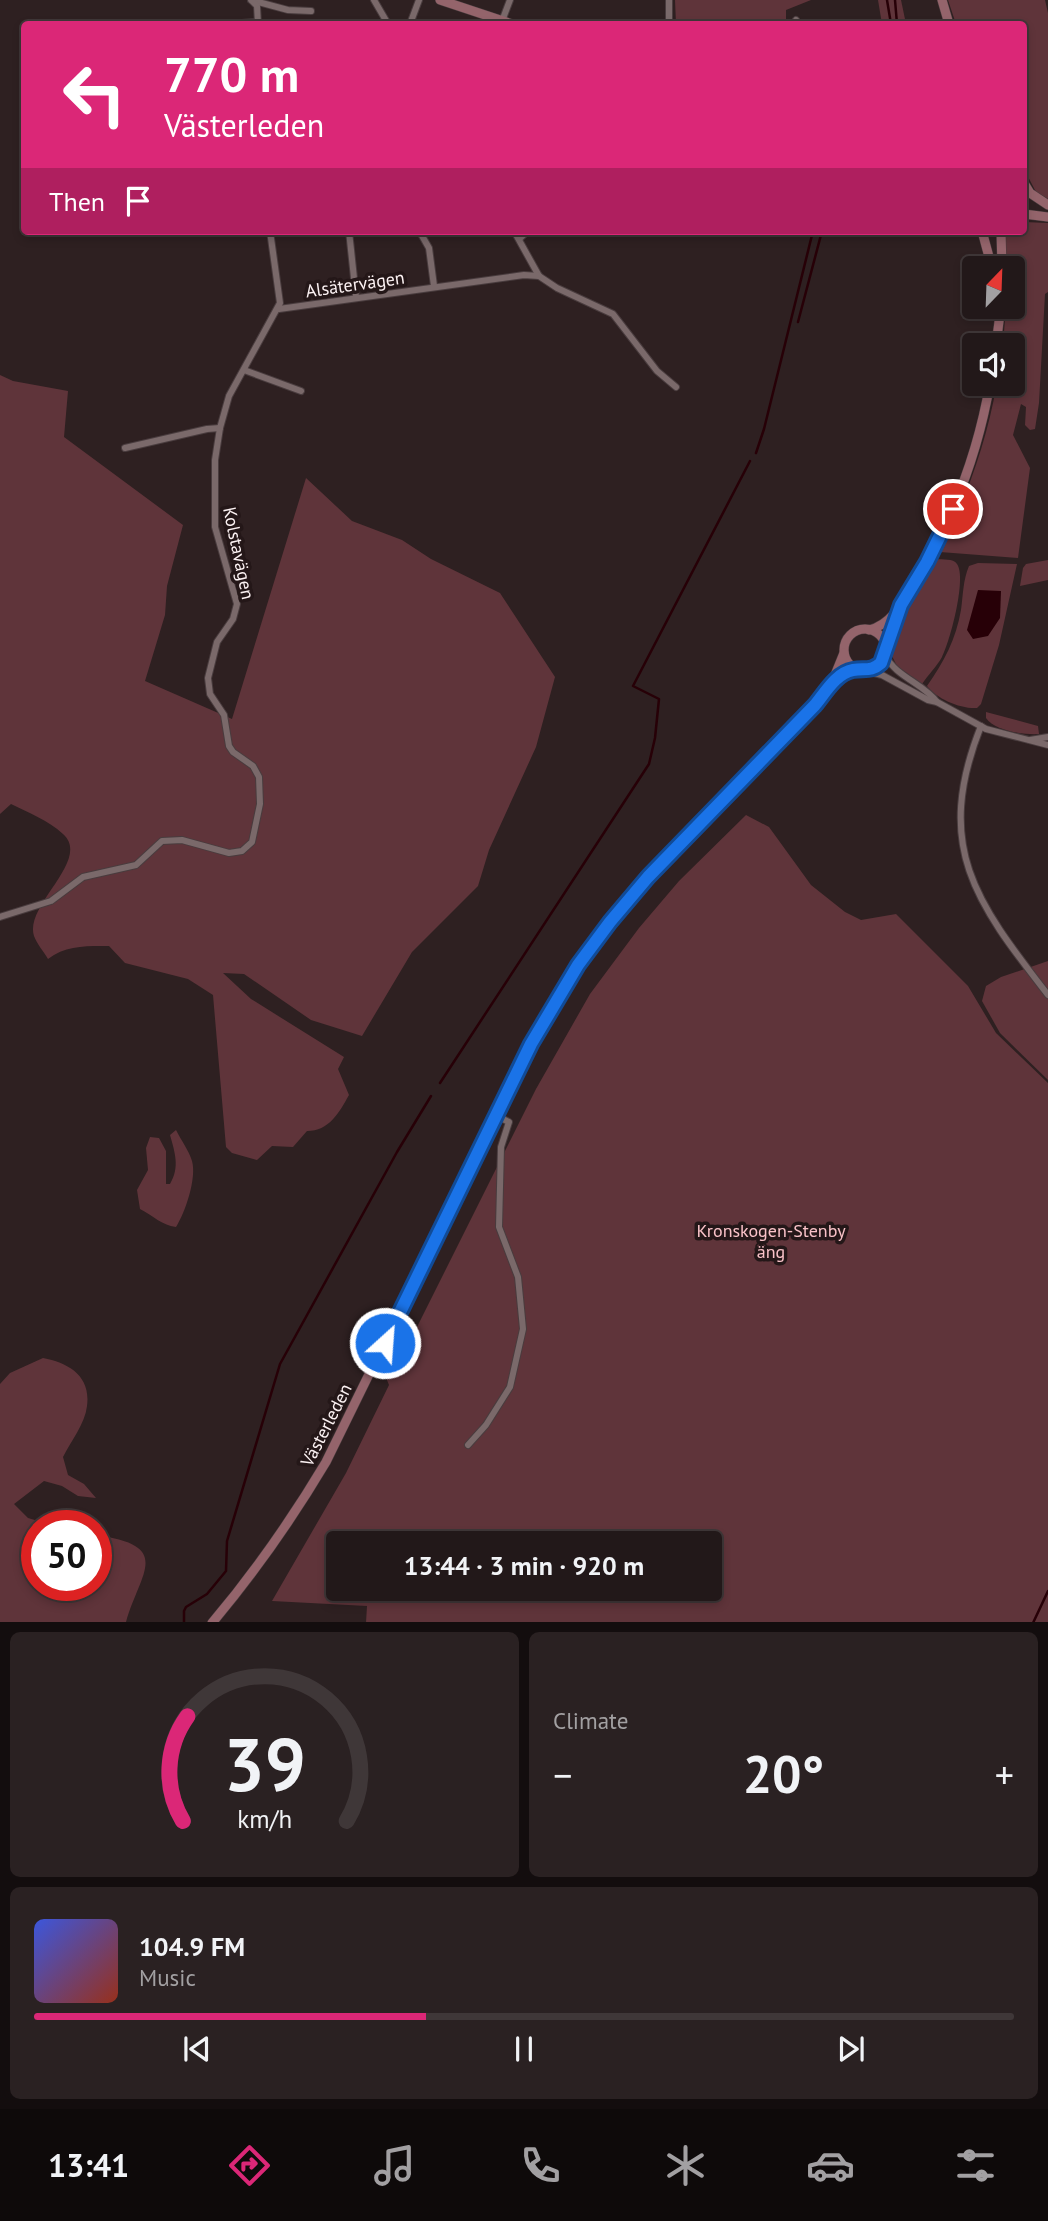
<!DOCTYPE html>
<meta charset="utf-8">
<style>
body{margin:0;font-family:"PT Sans",sans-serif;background:#2a2122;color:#f1f3f6;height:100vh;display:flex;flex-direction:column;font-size:26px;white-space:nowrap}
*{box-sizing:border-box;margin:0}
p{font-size:23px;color:#a2a0a2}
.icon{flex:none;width:38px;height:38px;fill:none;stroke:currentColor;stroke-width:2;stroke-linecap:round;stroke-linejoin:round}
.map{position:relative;height:1622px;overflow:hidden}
.panel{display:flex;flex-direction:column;gap:10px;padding:10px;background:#130d0e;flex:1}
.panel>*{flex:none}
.banner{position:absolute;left:21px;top:21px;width:1006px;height:214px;border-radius:7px;box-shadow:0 4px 10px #0003,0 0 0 2px #3f3738;background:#db2777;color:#fff;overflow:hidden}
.needle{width:46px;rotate:23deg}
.controls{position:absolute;left:962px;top:256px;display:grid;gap:14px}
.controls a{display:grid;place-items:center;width:63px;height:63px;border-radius:7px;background:#221819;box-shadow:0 4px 10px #0003,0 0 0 2px #3f3738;font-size:35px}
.speed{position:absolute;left:21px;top:1510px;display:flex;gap:14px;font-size:35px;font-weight:700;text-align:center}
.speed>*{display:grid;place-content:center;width:91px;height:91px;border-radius:50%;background:#221819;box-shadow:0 4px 10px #0003,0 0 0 2px #3f3738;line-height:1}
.speed .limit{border:10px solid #d22;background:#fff;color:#111}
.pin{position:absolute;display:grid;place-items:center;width:60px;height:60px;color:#fff;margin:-30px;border:4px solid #fff;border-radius:50%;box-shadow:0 2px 7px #0007}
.me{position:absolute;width:77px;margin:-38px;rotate:26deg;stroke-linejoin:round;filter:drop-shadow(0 0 5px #0008)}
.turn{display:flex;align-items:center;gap:24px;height:147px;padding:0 28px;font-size:32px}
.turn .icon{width:91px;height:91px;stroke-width:2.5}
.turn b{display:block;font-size:49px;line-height:60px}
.then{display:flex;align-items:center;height:66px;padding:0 28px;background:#0003;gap:14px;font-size:26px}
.big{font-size:52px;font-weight:600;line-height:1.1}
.panel .widget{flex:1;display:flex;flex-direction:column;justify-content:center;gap:10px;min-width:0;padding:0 24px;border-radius:10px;background:#2a2122}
.panel .dial{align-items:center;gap:0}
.dial svg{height:182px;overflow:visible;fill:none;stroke:#3f3738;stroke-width:7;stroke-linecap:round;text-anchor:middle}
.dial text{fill:#f1f3f6;stroke:none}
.song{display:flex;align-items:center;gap:21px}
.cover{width:84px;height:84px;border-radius:10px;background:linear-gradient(135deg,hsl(230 70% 55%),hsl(10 70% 35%))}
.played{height:7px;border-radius:4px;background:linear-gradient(90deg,#db2777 40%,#3f3738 40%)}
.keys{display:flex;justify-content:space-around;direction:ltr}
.heat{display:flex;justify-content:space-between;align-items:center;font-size:38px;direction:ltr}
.panel .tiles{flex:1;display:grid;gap:10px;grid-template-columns:1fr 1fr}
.widget:last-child{grid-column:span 2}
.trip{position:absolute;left:326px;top:1531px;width:396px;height:70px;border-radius:7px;background:#221819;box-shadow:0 4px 10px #0003,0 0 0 2px #3f3738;font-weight:600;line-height:70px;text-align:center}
.tabs{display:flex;height:112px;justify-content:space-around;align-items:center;background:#0e0a0a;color:#a2a0a2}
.tabs .icon{width:49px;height:49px}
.tabs .current{color:#db2777}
.tabs b{font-size:32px;color:#f1f3f6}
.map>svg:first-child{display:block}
.green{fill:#5f343a;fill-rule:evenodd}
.water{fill:#270007}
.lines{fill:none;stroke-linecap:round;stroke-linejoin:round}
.stream{stroke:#270007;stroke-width:2.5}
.street-casing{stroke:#493c3e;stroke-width:8}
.secondary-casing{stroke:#493c3e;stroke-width:10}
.street{stroke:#7a696a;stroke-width:6}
.secondary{stroke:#94646b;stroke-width:9}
.route-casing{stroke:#114b97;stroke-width:18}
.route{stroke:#1a73e8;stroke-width:12}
.labels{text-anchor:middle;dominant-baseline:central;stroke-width:7;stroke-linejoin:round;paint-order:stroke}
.street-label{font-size:18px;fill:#fcf2f3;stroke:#241718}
.park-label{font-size:18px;fill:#f9c2c8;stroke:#241718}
</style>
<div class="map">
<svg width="1048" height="1623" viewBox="0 0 1048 1623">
<rect width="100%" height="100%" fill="#2e2021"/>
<g class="green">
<path d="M675,0h136l-25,10v14h-110z"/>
<path d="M878,0h23l5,24h-24z"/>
<path d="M948,0h97l3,13v186l-12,-7 -12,-23v-145h-68z"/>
<path d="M1024,222l24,1v69l-3,2 -6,109 -4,26 -5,1 -5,-5 1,-18 -5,-3 -8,31 17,33 -12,90 -78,-6c27,-57 46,-107 57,-169h16v-38h-10l3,-39h7v-38h-7l-2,-37h20z"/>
<path d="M0,375l13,6 55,10 -4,46 119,88 -16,61 -2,29 -20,66 87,38 74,-241 46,43 50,19 29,19 69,34 55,84 -19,70 -47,103 -11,36 -66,66 -50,84 -51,-16 -67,-46 -21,-1 28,26 93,58 -6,12 11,26c-10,18 -20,36 -42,36l-14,16 -21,-1 -15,14 -25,-7 -6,-6 -13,-152 -25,-16 -63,-16 -16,-17c-22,0 -43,-1 -61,13 -4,-7 -11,-15 -14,-23 -10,-31 58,-76 29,-102 -15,-14 -34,-21 -52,-30l-11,10z"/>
<path d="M936,559c7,1 17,-1 21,5 10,14 -7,78 -15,93 -5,9 -14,18 -20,27l-25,-18 -7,-14 16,-41z"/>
<path d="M1048,560v20l-28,6 3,-18 3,-4z"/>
<path d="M978,563l39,1 -18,81 -18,59 -4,4c-17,1 -40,-9 -50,-22 17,-24 29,-47 34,-76 2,-15 2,-30 8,-44z"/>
<path d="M986,712l52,14 1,8c-15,1 -44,-3 -53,-16z"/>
<path d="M746,815l23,12 42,58 34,27 16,8 35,-6 72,72 28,47 52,50v539l-682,1 1,-17 -95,-5 74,-128 43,-88 -4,-10 16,-34 12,-6 123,-246 54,-95 49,-66 40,-47zM338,1544h371v45h-371z"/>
<path d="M1048,961v119l-48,-47 -18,-32 4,-15 15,-9z"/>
<path d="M176,1130c5,10 13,21 16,31 5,17 -7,52 -16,66 -15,-2 -22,-11 -36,-18l-3,-19 11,-20 -2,-22 4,-11 9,1 7,13v33h4c10,-17 5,-31 0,-49z"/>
<path d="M43,1358c26,5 48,18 44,48 -2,18 -16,35 -24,51l5,18 16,9 12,14 -18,-2 -16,-10 -18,-5 -30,23 14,14 27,8h-18v60h59v-51c78,11 44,37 30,87h-126v-238l10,-11z"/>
</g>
<path class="water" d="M978,590l23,1 -1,27 -12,18 -15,3 -6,-9z"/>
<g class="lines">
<g class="stream">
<path d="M887,0l4,24"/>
<path d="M895,0l2,24"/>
<path d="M798,322l24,-91"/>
<path d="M756,453l8,-24 49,-198"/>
<path d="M440,1083l209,-319 6,-26 4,-39 -26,-13 117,-225"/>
<path d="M184,1623v-12l2,-4 21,-13 19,-23 1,-30 53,-177 117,-212 34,-56"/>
<path d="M1033,1623l15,-32"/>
</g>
<defs>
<g id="street">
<path d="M251,0l37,10 23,1"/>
<path d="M374,0l14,24"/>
<path d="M669,0v24"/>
<path d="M252,1l5,5 1,18"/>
<path d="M502,21l8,-21"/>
<path d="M227,24l31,-2"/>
<path d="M410,24l9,-24"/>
<path d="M793,24l3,-4"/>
<path d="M349,231l7,66"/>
<path d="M514,231l25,45 18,12 56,26 44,57 19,16"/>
<path d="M421,234l8,14 5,38"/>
<path d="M519,239l9,-8"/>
<path d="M279,309l245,-34 15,1"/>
<path d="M244,370l57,21"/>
<path d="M125,448l82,-19 13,-1"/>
<path d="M885,655c11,22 38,28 52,47"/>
<path d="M866,671l16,4 46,25 9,2 49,27 62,16"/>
<path d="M981,726c-48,121 -5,176 67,269"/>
<path d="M1030,740l18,-3"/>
<path d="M0,917l51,-16 32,-24 53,-12 26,-24 20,-1 47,13 13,-2 10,-9 8,-38 -1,-27 -6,-11 -20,-14 -4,-6 -5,-31 -14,-21 -2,-16 9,-36 16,-23 4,-15 -22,-77v-67l5,-32 9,-32 51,-93 -10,-72"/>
<path d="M468,1445l18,-20 24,-38 13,-58 -5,-52 -19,-50 2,-80 8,-25 -14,-7"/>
</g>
<g id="secondary">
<path d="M440,0l72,24"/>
<path d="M942,0l7,24"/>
<path d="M1024,183l6,10 18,12"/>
<path d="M1024,214l24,3"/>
<path d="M982,231l10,37"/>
<path d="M1001,231l1,37"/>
<path d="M996,345l5,-39"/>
<circle cx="865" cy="650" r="21"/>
<path d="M869,630c24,-6 35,-30 47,-50 37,-61 62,-127 74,-197"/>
<path d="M885,646l13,-33"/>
<path d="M833,680l11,-27"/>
<path d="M212,1623c43,-51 80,-104 114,-161l205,-418 47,-79 49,-64 45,-49 143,-147 23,-27 19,-9"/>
</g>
</defs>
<use href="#street" class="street-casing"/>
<use href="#secondary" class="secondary-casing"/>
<use href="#street" class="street"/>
<use href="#secondary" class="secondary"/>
</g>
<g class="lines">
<defs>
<path id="route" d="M385,1343l146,-299 47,-79 32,-43 38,-45 167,-172c10,-12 21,-32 38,-35 12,-2 18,2 28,-7l20,-58 26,-43 26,-53"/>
</defs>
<use href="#route" class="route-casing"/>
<use href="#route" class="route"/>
</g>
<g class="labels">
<g class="street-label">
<text transform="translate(355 284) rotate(-8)">Alsätervägen</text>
<text transform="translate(239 553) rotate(78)">Kolstavägen</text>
<text transform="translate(326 1425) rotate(-63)">Västerleden</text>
</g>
<g class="park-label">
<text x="771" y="1230">Kronskogen-Stenby<tspan x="771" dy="21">äng</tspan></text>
</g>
</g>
</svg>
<div class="controls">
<a><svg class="needle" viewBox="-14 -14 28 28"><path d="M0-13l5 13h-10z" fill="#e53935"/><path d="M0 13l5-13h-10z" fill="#a2a0a2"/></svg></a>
<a><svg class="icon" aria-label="sound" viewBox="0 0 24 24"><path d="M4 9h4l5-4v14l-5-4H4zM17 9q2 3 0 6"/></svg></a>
</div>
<div class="speed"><div class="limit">50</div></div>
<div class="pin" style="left:953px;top:509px;background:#d93025"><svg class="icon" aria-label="arrive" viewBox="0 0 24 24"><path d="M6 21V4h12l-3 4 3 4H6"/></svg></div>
<svg class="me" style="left:385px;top:1343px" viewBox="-20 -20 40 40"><circle r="17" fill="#1a73e8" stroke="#fff" stroke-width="3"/><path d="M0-11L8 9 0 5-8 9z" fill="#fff"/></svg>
<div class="trip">13:44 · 3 min · 920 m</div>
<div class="banner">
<div class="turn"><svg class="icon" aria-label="left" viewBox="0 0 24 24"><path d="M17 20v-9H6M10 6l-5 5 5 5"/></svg><div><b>770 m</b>Västerleden</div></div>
<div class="then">Then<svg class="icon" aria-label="arrive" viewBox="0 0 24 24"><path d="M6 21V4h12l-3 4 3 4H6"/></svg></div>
</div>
</div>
<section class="panel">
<div class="tiles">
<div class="widget dial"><svg viewBox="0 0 100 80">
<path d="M14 69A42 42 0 1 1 86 69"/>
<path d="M14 69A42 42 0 0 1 16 23" stroke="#db2777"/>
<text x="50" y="56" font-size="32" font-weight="700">39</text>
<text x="50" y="72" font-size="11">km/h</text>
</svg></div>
<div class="widget"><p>Climate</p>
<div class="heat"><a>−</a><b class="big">20°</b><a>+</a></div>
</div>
<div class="widget">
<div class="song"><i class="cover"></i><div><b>104.9 FM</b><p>Music</p></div></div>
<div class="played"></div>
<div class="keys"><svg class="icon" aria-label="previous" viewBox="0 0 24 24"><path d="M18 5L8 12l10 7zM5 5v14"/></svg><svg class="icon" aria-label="pause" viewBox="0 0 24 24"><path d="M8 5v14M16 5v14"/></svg><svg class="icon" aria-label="next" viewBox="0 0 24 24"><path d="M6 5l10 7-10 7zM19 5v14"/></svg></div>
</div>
</div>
</section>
<nav class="tabs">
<b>13:41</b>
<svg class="icon current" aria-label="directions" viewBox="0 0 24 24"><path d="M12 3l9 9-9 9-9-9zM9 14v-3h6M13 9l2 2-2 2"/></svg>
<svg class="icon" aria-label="music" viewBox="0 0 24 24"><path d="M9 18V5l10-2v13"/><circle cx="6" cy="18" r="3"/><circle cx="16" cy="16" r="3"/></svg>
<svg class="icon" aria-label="phone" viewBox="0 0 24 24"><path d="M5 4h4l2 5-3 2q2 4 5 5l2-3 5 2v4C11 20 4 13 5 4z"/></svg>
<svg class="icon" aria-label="climate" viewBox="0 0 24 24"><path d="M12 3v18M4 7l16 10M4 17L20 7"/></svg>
<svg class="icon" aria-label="car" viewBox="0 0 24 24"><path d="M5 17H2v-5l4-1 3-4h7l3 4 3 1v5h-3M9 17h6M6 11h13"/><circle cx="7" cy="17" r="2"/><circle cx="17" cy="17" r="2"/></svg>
<svg class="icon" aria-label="filters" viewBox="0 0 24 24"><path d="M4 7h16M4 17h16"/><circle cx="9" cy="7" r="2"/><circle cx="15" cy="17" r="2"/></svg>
</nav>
